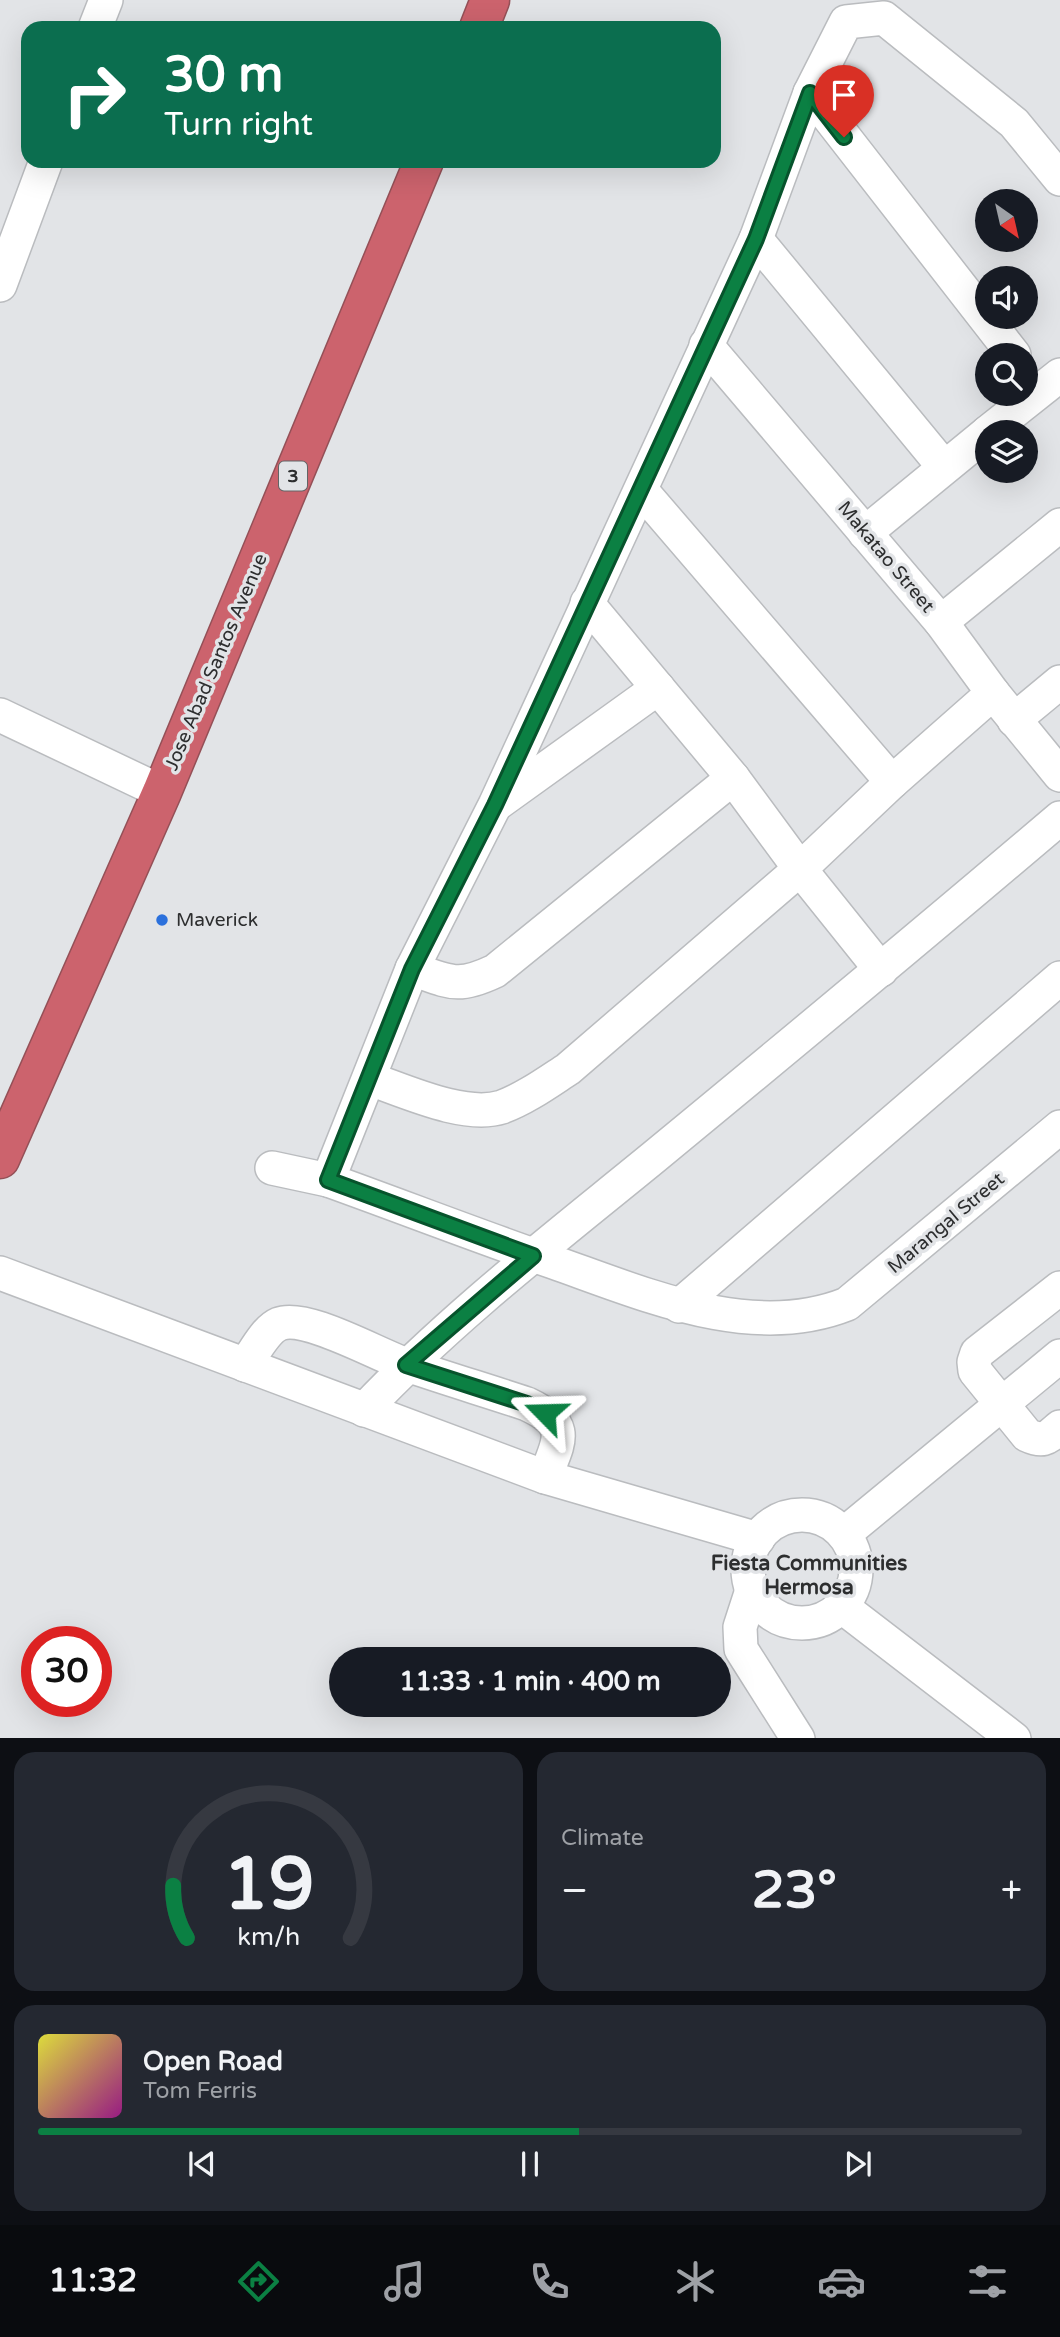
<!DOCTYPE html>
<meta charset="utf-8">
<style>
body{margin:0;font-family:"Varela Round",sans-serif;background:#242831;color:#f1f3f6;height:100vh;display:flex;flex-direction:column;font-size:26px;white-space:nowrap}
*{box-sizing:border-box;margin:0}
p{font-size:23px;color:#9ea1a6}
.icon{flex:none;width:38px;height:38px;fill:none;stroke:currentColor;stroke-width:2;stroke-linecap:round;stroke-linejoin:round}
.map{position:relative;height:1738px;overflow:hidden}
.side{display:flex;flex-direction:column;gap:14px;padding:14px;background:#0d0f14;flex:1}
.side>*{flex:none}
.banner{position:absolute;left:21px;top:21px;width:700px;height:147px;border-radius:21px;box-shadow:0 7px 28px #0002;background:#0b6e4f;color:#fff;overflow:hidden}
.needle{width:46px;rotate:146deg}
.buttons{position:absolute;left:975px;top:189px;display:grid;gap:14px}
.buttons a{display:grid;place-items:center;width:63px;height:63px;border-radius:50%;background:#171b24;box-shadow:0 7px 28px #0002;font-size:35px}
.speed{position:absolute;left:21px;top:1626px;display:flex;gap:14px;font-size:35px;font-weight:700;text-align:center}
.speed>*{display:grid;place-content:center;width:91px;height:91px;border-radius:50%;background:#171b24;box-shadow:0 7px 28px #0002;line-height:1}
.speed .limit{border:10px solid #d22;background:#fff;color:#111}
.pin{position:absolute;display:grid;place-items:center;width:60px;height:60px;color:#fff;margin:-72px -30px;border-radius:50% 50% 50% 0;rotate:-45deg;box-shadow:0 0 7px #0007}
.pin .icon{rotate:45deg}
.me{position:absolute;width:77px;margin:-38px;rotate:292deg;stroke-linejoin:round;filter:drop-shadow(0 0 5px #0008)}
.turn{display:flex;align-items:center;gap:24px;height:147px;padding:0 28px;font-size:32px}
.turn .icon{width:91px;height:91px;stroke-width:2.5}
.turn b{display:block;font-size:49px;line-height:60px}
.big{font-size:52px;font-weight:700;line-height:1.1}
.side .card{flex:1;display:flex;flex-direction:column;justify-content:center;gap:10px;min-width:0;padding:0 24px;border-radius:21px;background:#242831}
.side .dial{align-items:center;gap:0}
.dial svg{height:182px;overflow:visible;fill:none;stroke:#363941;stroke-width:7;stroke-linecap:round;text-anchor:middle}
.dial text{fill:#f1f3f6;stroke:none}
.song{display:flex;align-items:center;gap:21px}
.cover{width:84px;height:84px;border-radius:10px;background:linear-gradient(135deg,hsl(60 70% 55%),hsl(310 70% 35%))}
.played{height:7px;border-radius:4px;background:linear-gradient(90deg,#0b8043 55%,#363941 55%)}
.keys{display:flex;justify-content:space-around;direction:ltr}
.heat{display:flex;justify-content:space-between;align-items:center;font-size:38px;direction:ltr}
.side .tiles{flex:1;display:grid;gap:14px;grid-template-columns:1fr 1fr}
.card:last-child{grid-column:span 2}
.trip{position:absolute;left:329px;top:1647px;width:402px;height:70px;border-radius:35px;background:#171b24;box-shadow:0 7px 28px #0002;font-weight:700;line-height:70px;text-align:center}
.tab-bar{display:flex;height:112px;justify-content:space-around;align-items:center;background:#090b0e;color:#9ea1a6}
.tab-bar .icon{width:49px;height:49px}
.tab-bar .active{color:#0b8043}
.tab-bar b{font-size:32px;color:#f1f3f6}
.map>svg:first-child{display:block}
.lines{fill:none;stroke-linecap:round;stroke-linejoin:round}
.street-casing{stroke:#babcbf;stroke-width:36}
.highway-casing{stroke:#945057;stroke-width:41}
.street{stroke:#fff;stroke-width:33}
.highway{stroke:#cc636d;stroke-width:38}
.route-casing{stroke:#07532c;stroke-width:18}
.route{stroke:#0b8043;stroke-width:12}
.poi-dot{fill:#2b70dc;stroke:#e2e4e7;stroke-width:2.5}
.labels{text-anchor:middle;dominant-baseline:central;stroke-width:7;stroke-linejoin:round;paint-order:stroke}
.shield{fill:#e2e4e7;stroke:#636566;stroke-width:2}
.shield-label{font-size:18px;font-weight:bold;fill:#2d2e2f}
.street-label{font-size:19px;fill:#2d2e2f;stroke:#e2e4e7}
.poi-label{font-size:19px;fill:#2d2e2f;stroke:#e2e4e7;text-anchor:start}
.neighbourhood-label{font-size:21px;font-weight:bold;fill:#2d2e2f;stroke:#e2e4e7}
</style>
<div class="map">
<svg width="1060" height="1739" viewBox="0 0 1060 1739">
<rect width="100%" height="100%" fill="#e2e4e7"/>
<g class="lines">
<defs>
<g id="street">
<path d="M95,28l11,-28"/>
<path d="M810,93l204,262"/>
<path d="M1060,179l-46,-56 -130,-105 -38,4 -36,71 -54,146 -261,566 -83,164 -84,211c75,27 150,56 225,82 91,32 199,80 294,42l213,-177"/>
<path d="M756,239l188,228"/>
<path d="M0,285l46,-124"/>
<path d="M706,345l235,277 52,71 67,82"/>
<path d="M988,432l72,-57"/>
<path d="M641,490l251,292"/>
<path d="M865,533l122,-100"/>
<path d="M587,603l146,175 67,91 81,101"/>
<path d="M941,622l119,-97"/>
<path d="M0,715l162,77"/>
<path d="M1014,720l46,-38"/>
<path d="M498,803l160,-115"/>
<path d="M412,969c38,13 45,20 83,2l238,-193"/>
<path d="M370,1079c35,12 95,40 132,28 24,-9 46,-25 66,-38l232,-200 92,-87 101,-89"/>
<path d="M272,1168l56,12"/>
<path d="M0,1273l545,204 213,62"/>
<path d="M1060,1288l-83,65 -3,9 1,9 52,64c17,8 20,3 33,-8"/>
<path d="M679,1306l381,-328"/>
<path d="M245,1365c9,-12 20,-35 34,-41 27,-11 102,33 131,42 38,13 78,25 117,38 44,21 33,35 18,73"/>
<path d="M364,1410c88,-93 191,-172 290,-253 136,-112 272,-225 406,-339"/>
<circle cx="802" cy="1569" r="54"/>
<path d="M844,1534l216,-178"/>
<path d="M752,1590l-12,37 1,22 57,90"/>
<path d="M841,1606l173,133"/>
</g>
<g id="highway">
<path d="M479,28l11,-28"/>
<path d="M0,1159l162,-367 262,-631"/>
</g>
</defs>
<use href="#street" class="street-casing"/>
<use href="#highway" class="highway-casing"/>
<use href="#street" class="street"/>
<use href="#highway" class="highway"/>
</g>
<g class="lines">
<defs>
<path id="route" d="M545,1413l-18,-9 -121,-39 127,-109 -205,-76 84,-211 83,-164 261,-566 54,-146 34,44"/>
</defs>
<use href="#route" class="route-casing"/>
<use href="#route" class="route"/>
</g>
<circle class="poi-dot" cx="162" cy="920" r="7"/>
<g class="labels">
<rect class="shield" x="279" y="461.5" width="28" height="29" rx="5"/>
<g class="shield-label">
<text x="293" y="476">3</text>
</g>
<g class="street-label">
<text transform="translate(886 557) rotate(50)">Makatao Street</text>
<text transform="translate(216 662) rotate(-67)">Jose Abad Santos Avenue</text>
<text transform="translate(946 1223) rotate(-40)">Marangal Street</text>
</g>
<g class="poi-label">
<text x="176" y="920">Maverick</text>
</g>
<g class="neighbourhood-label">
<text x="809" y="1563">Fiesta Communities<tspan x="809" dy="24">Hermosa</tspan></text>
</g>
</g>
</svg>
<div class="buttons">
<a><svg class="needle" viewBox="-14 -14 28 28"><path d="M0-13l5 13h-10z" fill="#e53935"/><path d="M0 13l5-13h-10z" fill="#9ea1a6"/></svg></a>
<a><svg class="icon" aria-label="sound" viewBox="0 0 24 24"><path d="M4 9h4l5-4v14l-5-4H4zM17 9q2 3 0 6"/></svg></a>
<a><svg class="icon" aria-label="search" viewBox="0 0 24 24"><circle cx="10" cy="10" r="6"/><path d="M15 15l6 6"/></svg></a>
<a><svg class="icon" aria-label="layers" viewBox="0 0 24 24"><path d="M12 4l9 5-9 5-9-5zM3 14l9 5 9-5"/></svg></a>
</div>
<div class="speed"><div class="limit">30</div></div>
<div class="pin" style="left:844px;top:137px;background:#d93025"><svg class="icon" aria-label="arrive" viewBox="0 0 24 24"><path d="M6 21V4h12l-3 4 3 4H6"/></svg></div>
<svg class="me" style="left:545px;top:1413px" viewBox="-20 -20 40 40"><path d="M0-17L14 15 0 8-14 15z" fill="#0b8043" stroke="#fff" stroke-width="4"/></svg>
<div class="trip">11:33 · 1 min · 400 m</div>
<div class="banner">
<div class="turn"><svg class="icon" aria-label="right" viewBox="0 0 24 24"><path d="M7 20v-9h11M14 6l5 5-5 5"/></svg><div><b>30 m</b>Turn right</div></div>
</div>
</div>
<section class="side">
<div class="tiles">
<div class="card dial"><svg viewBox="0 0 100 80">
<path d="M14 69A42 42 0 1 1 86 69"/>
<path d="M14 69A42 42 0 0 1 8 46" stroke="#0b8043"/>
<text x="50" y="56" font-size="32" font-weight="700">19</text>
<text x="50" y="72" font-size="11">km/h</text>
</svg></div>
<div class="card"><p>Climate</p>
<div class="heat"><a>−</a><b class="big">23°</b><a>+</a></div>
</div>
<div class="card">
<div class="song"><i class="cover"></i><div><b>Open Road</b><p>Tom Ferris</p></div></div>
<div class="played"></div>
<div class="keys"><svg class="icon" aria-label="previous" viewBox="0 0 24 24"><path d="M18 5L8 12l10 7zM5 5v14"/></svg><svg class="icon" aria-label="pause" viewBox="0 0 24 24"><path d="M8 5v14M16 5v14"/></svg><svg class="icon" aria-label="next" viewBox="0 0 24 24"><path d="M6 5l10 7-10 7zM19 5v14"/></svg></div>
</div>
</div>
</section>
<nav class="tab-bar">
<b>11:32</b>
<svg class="icon active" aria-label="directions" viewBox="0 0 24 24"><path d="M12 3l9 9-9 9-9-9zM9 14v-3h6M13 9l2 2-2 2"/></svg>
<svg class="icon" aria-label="music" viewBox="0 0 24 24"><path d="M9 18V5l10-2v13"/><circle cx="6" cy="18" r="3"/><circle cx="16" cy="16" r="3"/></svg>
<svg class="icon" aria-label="phone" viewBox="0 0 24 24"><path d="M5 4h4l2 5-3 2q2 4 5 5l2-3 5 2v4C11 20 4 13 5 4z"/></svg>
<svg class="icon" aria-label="climate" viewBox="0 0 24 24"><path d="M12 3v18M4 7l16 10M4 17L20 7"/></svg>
<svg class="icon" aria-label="car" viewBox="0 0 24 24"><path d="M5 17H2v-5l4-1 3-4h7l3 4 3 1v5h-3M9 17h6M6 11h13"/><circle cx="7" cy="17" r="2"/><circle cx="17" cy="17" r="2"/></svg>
<svg class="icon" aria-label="filters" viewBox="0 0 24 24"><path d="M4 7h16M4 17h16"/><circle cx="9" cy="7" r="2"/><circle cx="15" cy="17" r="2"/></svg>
</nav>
